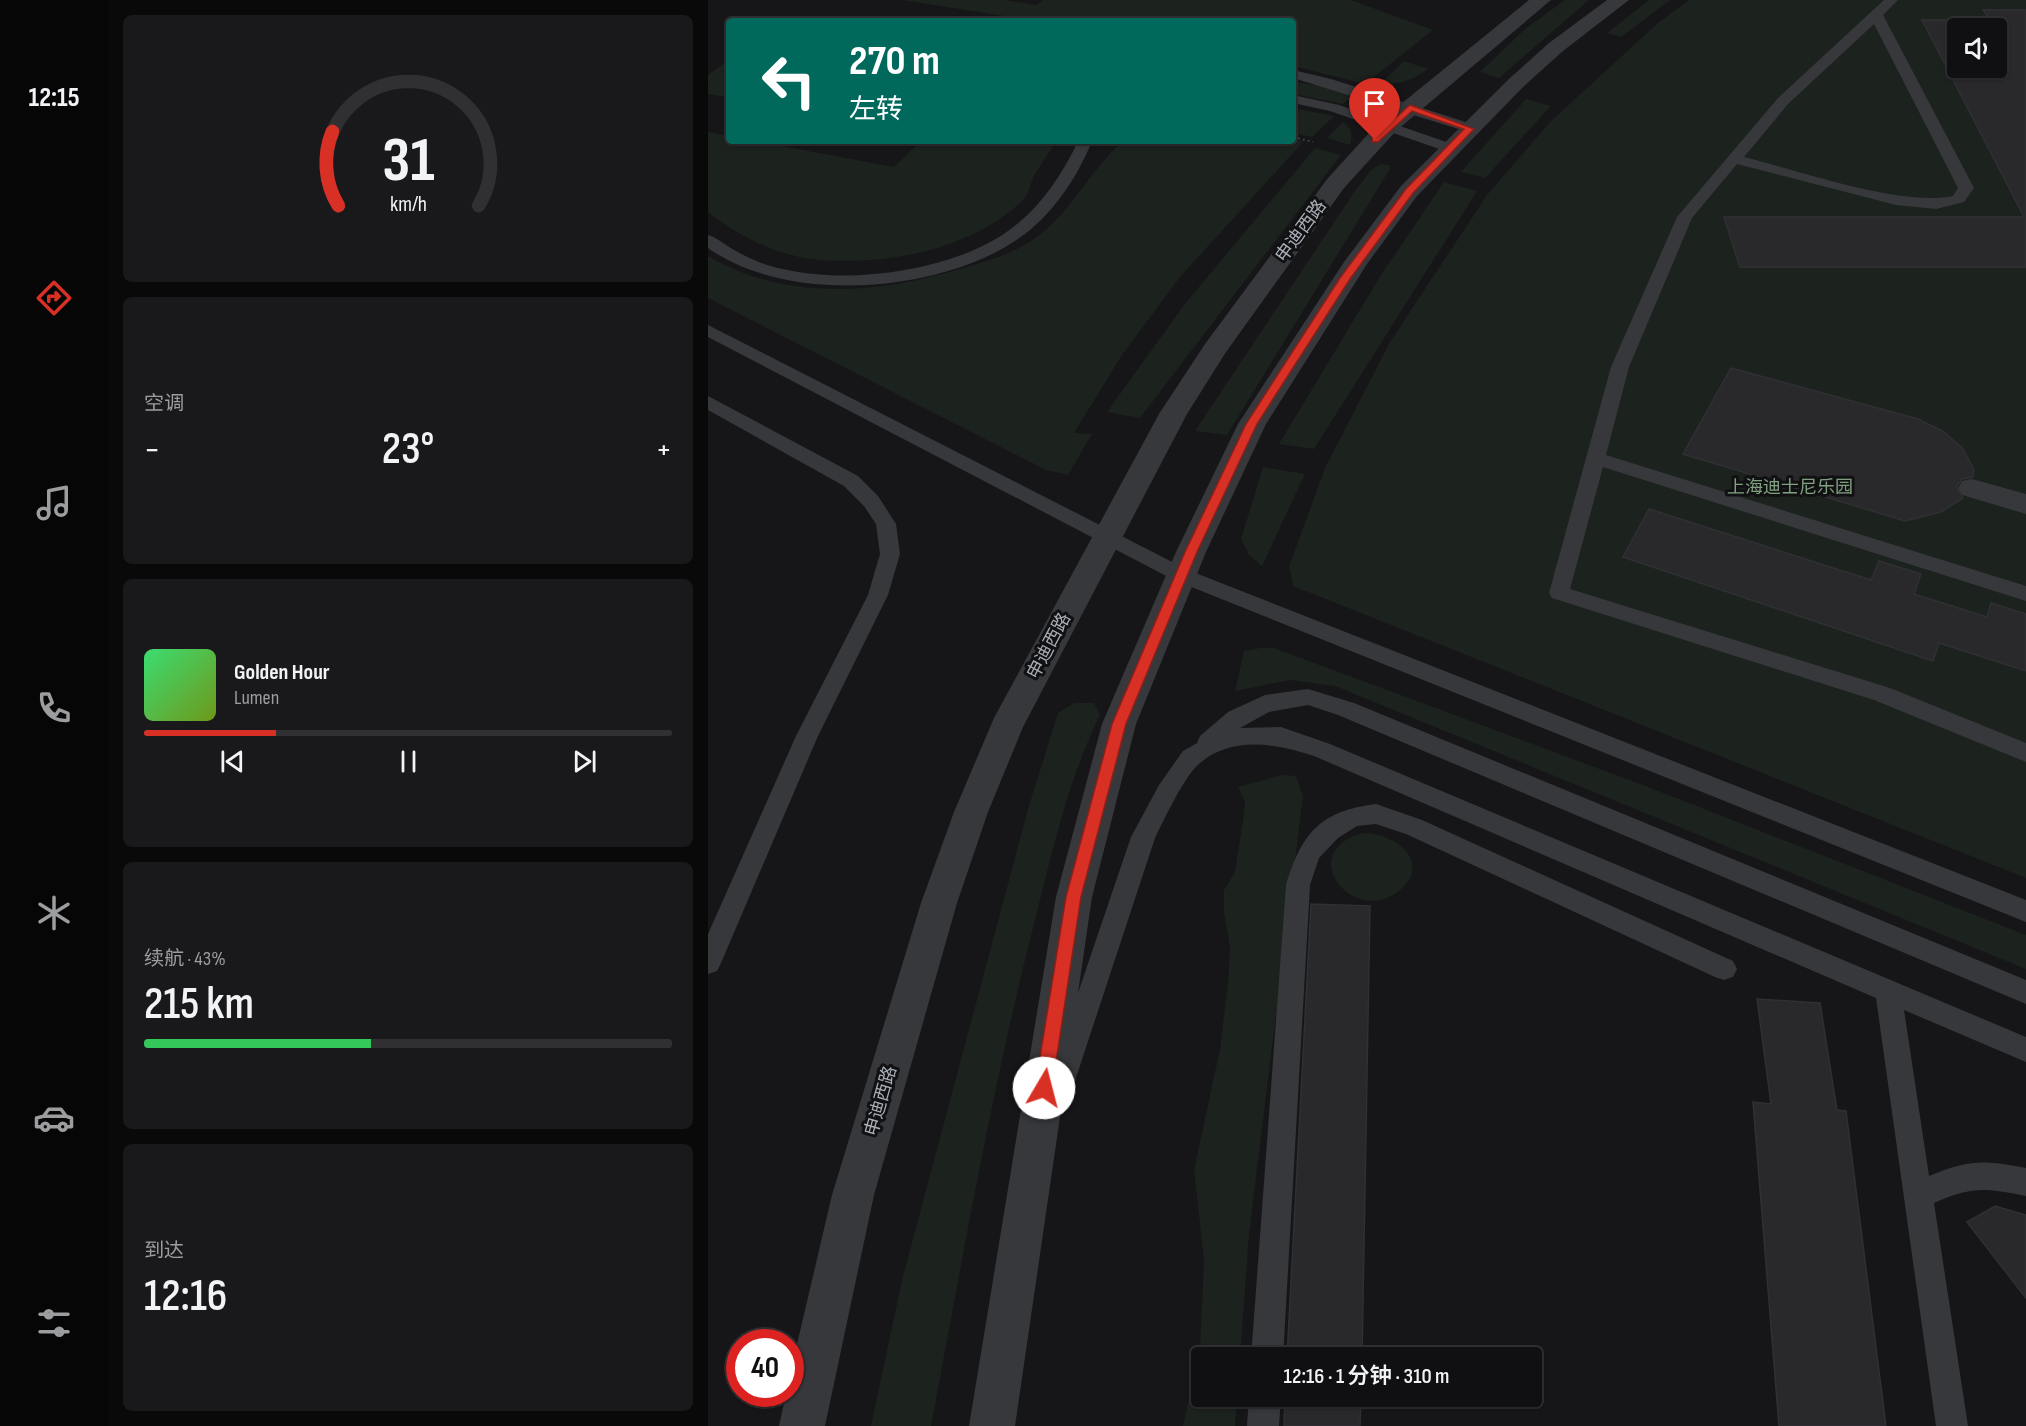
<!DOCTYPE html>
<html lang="zh">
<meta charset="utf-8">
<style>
body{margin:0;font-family:"Sofia Sans Condensed","Noto Sans SC",sans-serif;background:#19191b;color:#f1f3f6;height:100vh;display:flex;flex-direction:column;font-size:22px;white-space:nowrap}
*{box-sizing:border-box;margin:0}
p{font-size:20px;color:#9c9d9f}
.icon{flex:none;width:33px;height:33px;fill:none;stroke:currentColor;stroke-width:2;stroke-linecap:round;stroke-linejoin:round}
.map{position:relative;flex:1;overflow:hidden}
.details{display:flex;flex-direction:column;gap:15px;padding:15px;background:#09090a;width:600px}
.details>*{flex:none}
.guide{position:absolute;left:18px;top:18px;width:570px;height:126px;border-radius:6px;box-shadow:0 2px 4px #0004,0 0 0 2px #303032;background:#00695c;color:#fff;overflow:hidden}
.fabs{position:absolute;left:1239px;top:18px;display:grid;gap:12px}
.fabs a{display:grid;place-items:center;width:60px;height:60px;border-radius:6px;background:#101012;box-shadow:0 2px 4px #0004,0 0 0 2px #303032;font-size:30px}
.speed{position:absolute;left:18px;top:1329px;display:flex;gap:12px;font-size:30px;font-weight:700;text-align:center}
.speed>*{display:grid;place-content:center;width:78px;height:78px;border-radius:50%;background:#101012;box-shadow:0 2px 4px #0004,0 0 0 2px #303032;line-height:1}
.speed .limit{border:9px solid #d22;background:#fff;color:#111}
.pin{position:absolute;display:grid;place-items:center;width:51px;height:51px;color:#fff;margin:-62px -26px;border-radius:50% 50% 50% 0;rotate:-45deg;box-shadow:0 0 6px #0007}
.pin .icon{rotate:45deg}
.me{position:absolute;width:66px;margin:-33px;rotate:8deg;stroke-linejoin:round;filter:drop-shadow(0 0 4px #0008)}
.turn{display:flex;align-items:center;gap:21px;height:126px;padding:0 24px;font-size:27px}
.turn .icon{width:78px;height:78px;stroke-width:2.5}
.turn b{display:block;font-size:42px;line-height:51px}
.big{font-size:45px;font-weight:600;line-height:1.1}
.details .tile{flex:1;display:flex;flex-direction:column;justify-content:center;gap:9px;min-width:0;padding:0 21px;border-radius:9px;background:#19191b}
.details .dial{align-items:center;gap:0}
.dial svg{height:156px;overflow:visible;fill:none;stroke:#303032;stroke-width:7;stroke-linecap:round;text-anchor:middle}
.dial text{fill:#f1f3f6;stroke:none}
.song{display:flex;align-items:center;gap:18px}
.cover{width:72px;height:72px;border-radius:9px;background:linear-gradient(135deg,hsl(140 70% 55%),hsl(80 70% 35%))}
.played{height:6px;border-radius:3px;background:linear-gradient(90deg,#d93025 25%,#303032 25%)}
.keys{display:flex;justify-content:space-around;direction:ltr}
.heat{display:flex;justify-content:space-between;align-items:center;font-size:33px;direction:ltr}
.charge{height:9px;border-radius:4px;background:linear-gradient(90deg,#34c759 43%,#303032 0)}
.trip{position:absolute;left:483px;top:1347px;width:351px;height:60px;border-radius:6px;background:#101012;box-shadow:0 2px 4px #0004,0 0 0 2px #303032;font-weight:600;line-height:60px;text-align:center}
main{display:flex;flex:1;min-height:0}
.tabs{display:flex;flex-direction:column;width:108px;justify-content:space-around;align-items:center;background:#060607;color:#9c9d9f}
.tabs .icon{width:42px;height:42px}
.tabs .on{color:#d93025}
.tabs b{font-size:27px;color:#f1f3f6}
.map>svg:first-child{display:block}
.green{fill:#1c221d;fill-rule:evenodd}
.building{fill:#29292c;stroke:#303034;stroke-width:1.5;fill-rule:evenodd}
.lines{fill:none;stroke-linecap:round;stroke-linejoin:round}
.path{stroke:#3d3f43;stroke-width:2;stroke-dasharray:2 3;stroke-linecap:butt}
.service{fill:#37383c;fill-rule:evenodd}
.pedestrian{fill:#37383c;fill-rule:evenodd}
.tertiary{fill:#37383c;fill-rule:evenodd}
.route{fill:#d93025;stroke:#8d1f18;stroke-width:1.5}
.labels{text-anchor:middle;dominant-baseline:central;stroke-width:6;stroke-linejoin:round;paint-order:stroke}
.street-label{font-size:18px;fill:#a9aeb7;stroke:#111113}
.park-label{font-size:18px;fill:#81a181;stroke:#111113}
</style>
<main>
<nav class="tabs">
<b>12:15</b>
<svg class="icon on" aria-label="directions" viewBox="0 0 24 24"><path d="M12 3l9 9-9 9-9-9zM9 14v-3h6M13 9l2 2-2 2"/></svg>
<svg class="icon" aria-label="music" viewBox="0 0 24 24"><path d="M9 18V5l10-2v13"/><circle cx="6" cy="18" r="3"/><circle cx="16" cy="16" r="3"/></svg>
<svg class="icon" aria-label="phone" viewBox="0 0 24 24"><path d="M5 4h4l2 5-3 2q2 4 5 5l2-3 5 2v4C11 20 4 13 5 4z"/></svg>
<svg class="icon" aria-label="climate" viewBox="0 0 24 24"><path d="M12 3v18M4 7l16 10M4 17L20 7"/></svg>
<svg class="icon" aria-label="car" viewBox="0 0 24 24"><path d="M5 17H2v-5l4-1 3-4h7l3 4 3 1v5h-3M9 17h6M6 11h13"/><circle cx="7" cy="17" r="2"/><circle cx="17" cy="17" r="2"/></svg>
<svg class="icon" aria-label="filters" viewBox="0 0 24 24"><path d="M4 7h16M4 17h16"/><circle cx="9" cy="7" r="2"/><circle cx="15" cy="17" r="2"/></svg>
</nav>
<section class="details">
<div class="tile dial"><svg viewBox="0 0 100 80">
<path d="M14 69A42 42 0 1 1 86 69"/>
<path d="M14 69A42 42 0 0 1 11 31" stroke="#d93025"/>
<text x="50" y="56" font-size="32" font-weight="700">31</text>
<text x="50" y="72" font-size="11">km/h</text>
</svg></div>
<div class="tile"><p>空调</p>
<div class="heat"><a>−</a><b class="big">23°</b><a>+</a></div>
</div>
<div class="tile">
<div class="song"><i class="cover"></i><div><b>Golden Hour</b><p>Lumen</p></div></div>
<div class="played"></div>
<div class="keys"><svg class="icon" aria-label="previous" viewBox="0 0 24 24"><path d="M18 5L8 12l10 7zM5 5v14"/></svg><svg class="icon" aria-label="pause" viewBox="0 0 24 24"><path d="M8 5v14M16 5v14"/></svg><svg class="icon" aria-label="next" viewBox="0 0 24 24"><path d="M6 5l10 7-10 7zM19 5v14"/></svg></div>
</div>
<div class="tile"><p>续航 · 43%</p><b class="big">215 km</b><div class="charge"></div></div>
<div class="tile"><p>到达</p><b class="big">12:16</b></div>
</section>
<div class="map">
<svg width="1318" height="1426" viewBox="0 0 1318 1426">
<rect width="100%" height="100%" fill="#161618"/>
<g class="green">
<path d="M195,0h102l32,5 6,-5h308l82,30 -68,54 -72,-18v-45h-258z"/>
<path d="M857,0h24l-90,78 -19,-6 45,-43z"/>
<path d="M941,0h21l-49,37 -14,-4z"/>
<path d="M981,0h337v878l-733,-292 -4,-20 37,-100 64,-124 97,-147 64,-74 107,-98zM1250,28h38v40h-38z"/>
<path d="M21,60v35l-4,2 -17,-3v-19z"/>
<path d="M696,61l24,8c-12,10 -32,17 -47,14z"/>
<path d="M585,81l47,9 14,5 -11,9 -50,-10z"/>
<path d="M818,99l25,7 -66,72 -24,-6z"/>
<path d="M585,108l41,8 -22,21 -19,-4z"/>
<path d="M635,122c9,8 10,12 7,23l-23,-7z"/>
<path d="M0,132l21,4v5h26l139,26 27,-26h135c-7,12 -15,23 -22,35 -4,8 -5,19 -12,25 -53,50 -140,66 -211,58 -36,-5 -75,-24 -103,-47z"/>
<path d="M585,139l10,3 -123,135 -58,78 -48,78 18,1 -24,41 -22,-5 -338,-172v-42c78,46 171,38 255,12 28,-8 56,-16 79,-35 32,-26 49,-64 81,-92z"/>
<path d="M607,148l26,7 -201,263 -33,-6 77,-107z"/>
<path d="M672,164l11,2 -3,6 -161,263 -32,-4 160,-240 16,-21z"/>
<path d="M736,182l33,9 -163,258 -35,-5 102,-169z"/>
<path d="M555,467l42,7 -43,92 -13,-11 -8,-16z"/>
<path d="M552,648h14l369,137 383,150v34l-691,-283 -45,-6 -55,11 9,-40z"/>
<path d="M366,703h20l6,12c-34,69 -50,147 -69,221 -41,162 -69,326 -100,490h-60l31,-146 126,-471 30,-96z"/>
<path d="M574,775l14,1 7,20 -54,438 -9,123 -38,1v38l35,1 -2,29h-52l17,-75 4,-91 -10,-90 26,-121 8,-66 2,-36 -6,-35v-22l11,-18 8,-52 2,-18 -7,-15z"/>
<path d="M655,833c30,-1 70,28 37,57 -45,39 -108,-38 -37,-57z"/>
</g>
<g class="building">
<path d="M1275,10h43v257h-286l-16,-50h300l-102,-197h68zM1250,28h38v40h-38z"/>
<path d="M1023,368l187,51 26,13 19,17 11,21 -1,7 -11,2 -6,8 7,11 -22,14 -36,9 -222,-67z"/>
<path d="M941,509l222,71 8,-19 42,13 -7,20 73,23 4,-14 35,11v57l-87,-28 -6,18 -310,-104z"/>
<path d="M603,904l59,2 -8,452h-75z"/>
<path d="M1049,999l63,4 17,107 9,1 40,315h-107l-26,-324 18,2z"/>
<path d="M1287,1206l31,9v83l-59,-76z"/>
<path d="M577,1396h76l-1,30h-76z"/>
</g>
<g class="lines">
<path class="path" d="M585,137l20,5"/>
<g class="service">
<path d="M1176,0h14l-15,15 91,173 -10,14 -28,7 -40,-4 -159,-41 -45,54 -63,149 -23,88 420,131v15l-423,-134 -33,122 320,99 136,55v19l-152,-62 -322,-102 -3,-5 62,-226 66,-150 101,-119zM1166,24l84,164 -5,8c-51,11 -156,-26 -209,-39l44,-53z"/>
<path d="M585,70l38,9 144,46 2,3 -7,4 -5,-1 -172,-53z"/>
<path d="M585,95l46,10 116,40 2,3 -7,4 -5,-1 -115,-40 -37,-8z"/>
<path d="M370,141h14c-15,37 -40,75 -74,98 -79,54 -230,66 -310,9v-13c10,3 18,11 28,16 14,8 30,15 47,18 66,16 169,2 225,-38 31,-22 54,-55 70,-90z"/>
<path d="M0,325l480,245 838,330v22l-852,-342 -466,-243z"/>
<path d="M0,396l150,80 20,20 18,28 4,30 -12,41 -70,141 -97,227 -4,8 -9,3v-40l88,-198 72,-141 12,-41 -4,-30 -12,-18 -20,-20 -136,-76z"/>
<path d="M600,689l46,14 672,277v24l-688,-289 -30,-10 -39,7 -29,16 41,-1 49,17 696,293v25l-122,-52 25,166c40,-17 56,-16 97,-8v28c-40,-8 -54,-10 -92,7l34,223h-32l-60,-428 -562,-242c-37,-12 -81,-21 -114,7 -16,13 -35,55 -45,75l-87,264 -10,4 -10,-4 -4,-9 87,-256 28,-52 24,-34 14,-8 3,-7 28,-24 37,-17z"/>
<path d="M668,804l46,16 311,141 4,8 -4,8 -9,3 -9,-3 -309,-143 -30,-10 -19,2 -19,12 -19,20 -9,27 -27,473h-32l35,-473c16,-52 34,-74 90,-81z"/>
<path d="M541,1396h32l-2,30h-32z"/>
</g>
<path class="pedestrian" d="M1264,479l54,15v20l-64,-19 -4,-7 4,-7z"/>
<g class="tertiary">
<path d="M821,0h22l-155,131 -52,57 -118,164 -39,62 -164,313 -35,85 -31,91 -83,292 -49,231h-46l7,-32h4v-20l42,-179 89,-292 33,-91 40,-94 165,-304 46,-70 123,-166 52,-57z"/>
<path d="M899,0h22l-66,51 -39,35 -107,110 -50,68 -101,160 -60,128 -70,172 -44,173 -77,529h-46l87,-529 46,-173 74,-172 62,-128 106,-162 57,-76 109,-108 39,-35z"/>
</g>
</g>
<path class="route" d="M702,105l64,24 -61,64 -63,86 -93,145 -60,128 -71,172 -45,173 -29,191 -2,6 -6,2 -6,-2 -3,-6 31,-191 46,-173 73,-172 61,-128 94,-146 66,-89 58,-60 -52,-18 -34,31h-6v-4z"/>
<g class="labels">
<g class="street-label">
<text transform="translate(593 231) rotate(-54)">申迪西路</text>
<text transform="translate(341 646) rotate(-62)">申迪西路</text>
<text transform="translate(173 1101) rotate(-74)">申迪西路</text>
</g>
<g class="park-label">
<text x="1082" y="487">上海迪士尼乐园</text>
</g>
</g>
</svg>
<div class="fabs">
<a><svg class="icon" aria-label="sound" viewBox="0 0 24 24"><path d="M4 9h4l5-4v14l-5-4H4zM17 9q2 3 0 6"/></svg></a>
</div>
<div class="speed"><div class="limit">40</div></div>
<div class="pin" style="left:667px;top:140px;background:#d93025"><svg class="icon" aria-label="arrive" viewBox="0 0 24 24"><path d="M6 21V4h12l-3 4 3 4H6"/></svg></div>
<svg class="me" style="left:336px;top:1088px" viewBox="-20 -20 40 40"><circle r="19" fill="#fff"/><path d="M0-13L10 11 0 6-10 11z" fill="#d93025"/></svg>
<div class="trip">12:16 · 1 分钟 · 310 m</div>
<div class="guide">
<div class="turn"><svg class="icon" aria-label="left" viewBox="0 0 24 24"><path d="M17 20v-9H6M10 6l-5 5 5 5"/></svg><div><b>270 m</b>左转</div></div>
</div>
</div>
</main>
